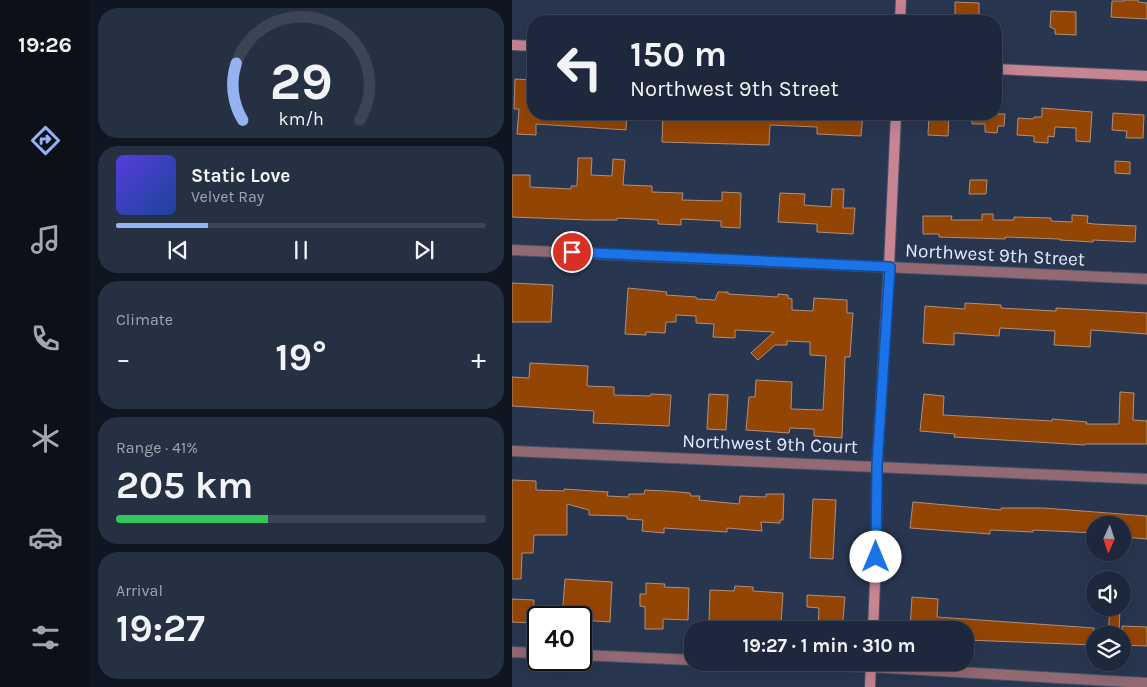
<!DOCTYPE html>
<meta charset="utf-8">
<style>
body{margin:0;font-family:Karla,sans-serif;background:#263043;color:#f1f3f6;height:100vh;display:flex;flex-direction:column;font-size:19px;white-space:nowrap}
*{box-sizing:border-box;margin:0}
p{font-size:16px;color:#a1a6af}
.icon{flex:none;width:28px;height:28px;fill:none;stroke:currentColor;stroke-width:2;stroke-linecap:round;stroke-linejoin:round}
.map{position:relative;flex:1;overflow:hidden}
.side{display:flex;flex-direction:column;gap:8px;padding:8px;background:#101621;width:422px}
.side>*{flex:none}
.hud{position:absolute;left:15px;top:15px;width:475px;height:105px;border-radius:20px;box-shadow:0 5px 20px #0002,0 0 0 1px #3c4456;background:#1e283c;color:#f1f3f6;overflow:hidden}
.needle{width:32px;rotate:183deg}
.fabs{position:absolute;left:574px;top:516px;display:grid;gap:10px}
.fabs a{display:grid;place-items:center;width:45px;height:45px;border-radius:50%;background:#1e283c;box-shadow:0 5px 20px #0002,0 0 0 1px #3c4456;font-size:25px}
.speed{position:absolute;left:15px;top:606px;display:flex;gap:10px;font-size:25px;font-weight:700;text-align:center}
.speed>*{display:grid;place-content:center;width:65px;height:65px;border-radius:50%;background:#1e283c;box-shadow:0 5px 20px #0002,0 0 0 1px #3c4456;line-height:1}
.speed .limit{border:2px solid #111;border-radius:8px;background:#fff;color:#111}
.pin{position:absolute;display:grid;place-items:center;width:42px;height:42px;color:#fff;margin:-21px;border:2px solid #fff;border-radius:50%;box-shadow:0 1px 5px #0007}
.me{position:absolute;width:55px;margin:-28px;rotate:0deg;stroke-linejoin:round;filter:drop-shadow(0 0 4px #0008)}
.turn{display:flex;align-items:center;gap:18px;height:105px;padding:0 20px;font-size:22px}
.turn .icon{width:65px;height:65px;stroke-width:2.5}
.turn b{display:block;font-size:35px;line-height:42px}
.big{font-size:38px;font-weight:700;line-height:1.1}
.side .widget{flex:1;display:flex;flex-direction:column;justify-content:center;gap:8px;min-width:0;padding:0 18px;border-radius:20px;background:#263043}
.side .dial{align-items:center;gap:0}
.dial svg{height:130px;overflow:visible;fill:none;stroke:#3c4456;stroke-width:7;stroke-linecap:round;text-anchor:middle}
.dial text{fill:#f1f3f6;stroke:none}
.song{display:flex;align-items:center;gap:15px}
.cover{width:60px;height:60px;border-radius:8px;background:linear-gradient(135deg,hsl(250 70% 55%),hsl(220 70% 35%))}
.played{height:5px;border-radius:2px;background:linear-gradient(90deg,#95b2f1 25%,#3c4456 25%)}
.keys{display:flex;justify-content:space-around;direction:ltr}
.heat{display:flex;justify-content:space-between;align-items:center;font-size:28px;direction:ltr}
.charge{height:8px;border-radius:4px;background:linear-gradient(90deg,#34c759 41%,#3c4456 0)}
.trip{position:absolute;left:172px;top:621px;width:290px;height:50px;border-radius:20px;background:#1e283c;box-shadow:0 5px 20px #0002,0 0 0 1px #3c4456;font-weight:700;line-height:50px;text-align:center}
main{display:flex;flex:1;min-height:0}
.dock{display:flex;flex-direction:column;width:90px;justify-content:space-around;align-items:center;background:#0c1018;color:#a1a6af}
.dock .icon{width:35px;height:35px}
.dock .current{color:#95b2f1}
.dock b{font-size:22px;color:#f1f3f6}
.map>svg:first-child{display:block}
.building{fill:#934504;stroke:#b18f7c}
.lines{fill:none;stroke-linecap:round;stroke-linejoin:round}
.street-casing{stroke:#46536c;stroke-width:12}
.secondary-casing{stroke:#46536c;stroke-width:12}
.street{stroke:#936972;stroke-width:10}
.secondary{stroke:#c78492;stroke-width:10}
.route-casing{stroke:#114b97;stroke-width:12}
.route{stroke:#1a73e8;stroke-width:9}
.labels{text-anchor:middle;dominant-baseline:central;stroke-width:5;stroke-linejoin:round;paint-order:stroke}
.street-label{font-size:19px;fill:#e2ecfd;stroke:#283650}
</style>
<main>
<nav class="dock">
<b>19:26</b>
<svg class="icon current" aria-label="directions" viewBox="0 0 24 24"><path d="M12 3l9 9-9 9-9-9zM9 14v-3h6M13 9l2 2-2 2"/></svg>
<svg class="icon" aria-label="music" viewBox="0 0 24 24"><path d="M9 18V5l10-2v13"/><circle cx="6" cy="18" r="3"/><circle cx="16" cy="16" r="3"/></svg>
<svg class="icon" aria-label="phone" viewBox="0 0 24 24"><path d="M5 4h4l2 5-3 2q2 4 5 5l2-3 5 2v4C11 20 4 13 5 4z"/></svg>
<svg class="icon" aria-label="climate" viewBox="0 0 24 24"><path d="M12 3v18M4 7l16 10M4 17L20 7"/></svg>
<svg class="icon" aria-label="car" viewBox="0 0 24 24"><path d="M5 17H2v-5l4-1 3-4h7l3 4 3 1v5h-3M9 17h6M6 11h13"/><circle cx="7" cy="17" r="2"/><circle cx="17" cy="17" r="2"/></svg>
<svg class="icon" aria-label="filters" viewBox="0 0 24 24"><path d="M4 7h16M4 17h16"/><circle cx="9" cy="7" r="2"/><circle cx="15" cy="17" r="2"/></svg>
</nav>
<section class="side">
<div class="widget dial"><svg viewBox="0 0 100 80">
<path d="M14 69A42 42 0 1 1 86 69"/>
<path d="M14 69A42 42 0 0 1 10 34" stroke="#95b2f1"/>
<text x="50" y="56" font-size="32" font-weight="700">29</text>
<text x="50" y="72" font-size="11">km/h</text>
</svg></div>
<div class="widget">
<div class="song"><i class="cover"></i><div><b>Static Love</b><p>Velvet Ray</p></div></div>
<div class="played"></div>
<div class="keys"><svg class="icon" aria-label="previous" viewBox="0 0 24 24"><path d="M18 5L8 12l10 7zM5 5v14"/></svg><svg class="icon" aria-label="pause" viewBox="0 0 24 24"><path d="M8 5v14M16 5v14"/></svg><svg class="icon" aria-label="next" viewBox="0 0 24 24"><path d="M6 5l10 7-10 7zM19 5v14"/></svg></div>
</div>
<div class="widget"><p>Climate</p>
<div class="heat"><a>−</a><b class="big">19°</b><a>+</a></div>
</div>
<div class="widget"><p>Range · 41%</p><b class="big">205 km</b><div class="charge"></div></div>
<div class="widget"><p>Arrival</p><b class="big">19:27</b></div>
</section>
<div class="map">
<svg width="635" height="687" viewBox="0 0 635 687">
<rect width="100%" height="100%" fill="#283650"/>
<g class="building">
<path d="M612,0h14v2l9,1v16l-36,-2 1,-16h12z"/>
<path d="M443,2l24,1v18h-24z"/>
<path d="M539,11l25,1v23l-21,-1v-5l-5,-2z"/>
<path d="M3,79l18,1v34h94l-1,16 -90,-6v11l-19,-1 2,-25h-5z"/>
<path d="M530,108l50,4 -2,30 -14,-1v-13l-21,-1 -1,10 -6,-1v7l-14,-1v-6l-17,-1 1,-17 15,1 1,-2h8z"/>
<path d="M601,113l31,2 -1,23h-17l1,-7 -15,-1z"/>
<path d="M151,114h200l-2,22 -44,-2v-7l-47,-2 -1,20 -107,-3z"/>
<path d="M417,114h20l-1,22 -20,-1z"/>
<path d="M460,114h33l-1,12h-6l-1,7 -12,-1v-8h-13z"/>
<path d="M66,158h14l-1,17 21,1 1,-17 12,1 -2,25 29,1v6l31,1 -1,7 40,1v-9l19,1 -1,35 -19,-1v-6l-40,-2v6l-23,-1v-4l-41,-2v2h-29l-76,-3v-42h18v12l41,2v-3h6z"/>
<path d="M603,161l15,1v12l-15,-1z"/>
<path d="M458,180h17l-1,14h-17z"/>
<path d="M320,189h12l-1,19h12l-2,26 -36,-2v-8l-39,-2 2,-29 25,1 -1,11 27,2z"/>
<path d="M470,214h11v6h21v-3l37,1v3l21,1v-7l16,1 -1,7 7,1 42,2 -1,16 -42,-2v2l-33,-2v-1l-55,-2v2l-66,-2v-3h-16v-18h29l-1,4h31z"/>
<path d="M0,283l41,2 -2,37h-39z"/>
<path d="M116,288l39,4 -1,3 30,2 1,2 18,1 3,-8h10v2l50,3v-3l10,1v3l4,1v11l21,1 1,-13 33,2v13h6l-3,44h-5l-3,81 -28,-2v-7l-24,-1 -1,5 -43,-3 3,-33h6l1,-17 36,2 -1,27 32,1 3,-54 -16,-1v-13l-23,-1v4h-12l-17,15 -7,-7 23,-21 -39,-2v8l-22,-1 1,-13 -18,-1v-7l-20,-1v7h-10l-1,11 -19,-1v3l-21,-1z"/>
<path d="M453,303l36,2v3l55,3v-3l91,5v21l-56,-4 -1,17 -36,-2 1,-14 -55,-3 -1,8 -45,-3v12l-31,-2 2,-37 40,3z"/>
<path d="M18,363l58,3 -1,20 27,1v8l36,1 1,-2 20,1 -2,31 -76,-3 1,-12 -82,-5v-29l17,1z"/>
<path d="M608,392l14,1 -1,27 14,1v23h-62v1l-131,-8 1,-3 -35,-3 4,-37 20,2 -1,19 109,6v-2l35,3 -1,2h33z"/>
<path d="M197,394l19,1 -2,35 -19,-1z"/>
<path d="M0,480l24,1v9l28,1v-2l44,3 -1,4 21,1 1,-3h15l1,-4 21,1 24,2 1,3h9l-1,4 40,4 1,-8 26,1v-3h18l-1,26h-3v3l-19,-1 1,9 -35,-3v4l-63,-4v5l-22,-2 1,-11 -16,-1v-3l-38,-1v-5l-22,-6v31h-33l-1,18h-11l-1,26h-9z"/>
<path d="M301,499l23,1 -3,59 -23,-1z"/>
<path d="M401,502l88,8v-2h43l103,8v23l-25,-2v-12h-28v8l-61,-3v2l-43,-2v4l-80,-6z"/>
<path d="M53,579l47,3 -2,40 -29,-2v-2h-19z"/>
<path d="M134,583l19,1 -1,3 25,1 -1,32 -25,-1v10h-18v-22l-5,-1v-12h6z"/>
<path d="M223,586l18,1v4l30,2 -2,31 -72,-3 1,-31 24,1z"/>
<path d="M295,595l38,2 -3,33h-24l1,-22 -12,-1z"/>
<path d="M400,597l26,2 -1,18 157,11v17l-128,-5v-10l-56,-2z"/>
<path d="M0,599l22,1 -1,23 -21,-1z"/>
<path d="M598,608h10l-1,27h-11z"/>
<path d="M610,626l25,1v19l-25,-1z"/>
</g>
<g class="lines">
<defs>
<g id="street">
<path d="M0,250l635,29"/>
<path d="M0,451l635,28"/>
<path d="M0,652l26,1"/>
<path d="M69,655l112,5"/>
<path d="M232,662l127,5 276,16"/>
</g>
<g id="secondary">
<path d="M388,21l1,-21"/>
<path d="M0,45l21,1"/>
<path d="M484,69l151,7"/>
<path d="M361,630l3,-73 1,-91 12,-199 7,-153"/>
<path d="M358,687l1,-25"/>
</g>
</defs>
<use href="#street" class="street-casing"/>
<use href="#secondary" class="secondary-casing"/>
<use href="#street" class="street"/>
<use href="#secondary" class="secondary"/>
</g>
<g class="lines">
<defs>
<path id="route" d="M60,252l318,15 -13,199 -1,91"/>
</defs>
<use href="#route" class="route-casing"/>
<use href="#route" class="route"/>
</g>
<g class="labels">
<g class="street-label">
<text transform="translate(483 255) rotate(3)">Northwest 9th Street</text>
<text transform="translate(258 444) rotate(2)">Northwest 9th Court</text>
</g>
</g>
</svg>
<div class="fabs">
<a><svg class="needle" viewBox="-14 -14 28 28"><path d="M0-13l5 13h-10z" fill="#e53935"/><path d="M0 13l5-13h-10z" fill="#a1a6af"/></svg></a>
<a><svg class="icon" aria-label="sound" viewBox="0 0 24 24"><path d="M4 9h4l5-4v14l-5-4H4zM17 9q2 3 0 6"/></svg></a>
<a><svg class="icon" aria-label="layers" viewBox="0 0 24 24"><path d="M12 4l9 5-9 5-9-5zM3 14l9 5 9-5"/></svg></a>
</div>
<div class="speed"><div class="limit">40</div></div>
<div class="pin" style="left:60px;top:252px;background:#d93025"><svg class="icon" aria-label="arrive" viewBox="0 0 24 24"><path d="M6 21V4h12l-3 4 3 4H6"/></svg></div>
<svg class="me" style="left:364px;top:557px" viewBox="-20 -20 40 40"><circle r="19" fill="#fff"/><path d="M0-13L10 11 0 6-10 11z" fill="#1a73e8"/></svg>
<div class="trip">19:27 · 1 min · 310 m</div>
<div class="hud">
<div class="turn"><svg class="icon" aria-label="left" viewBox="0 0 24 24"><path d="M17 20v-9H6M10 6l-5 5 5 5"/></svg><div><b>150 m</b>Northwest 9th Street</div></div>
</div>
</div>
</main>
